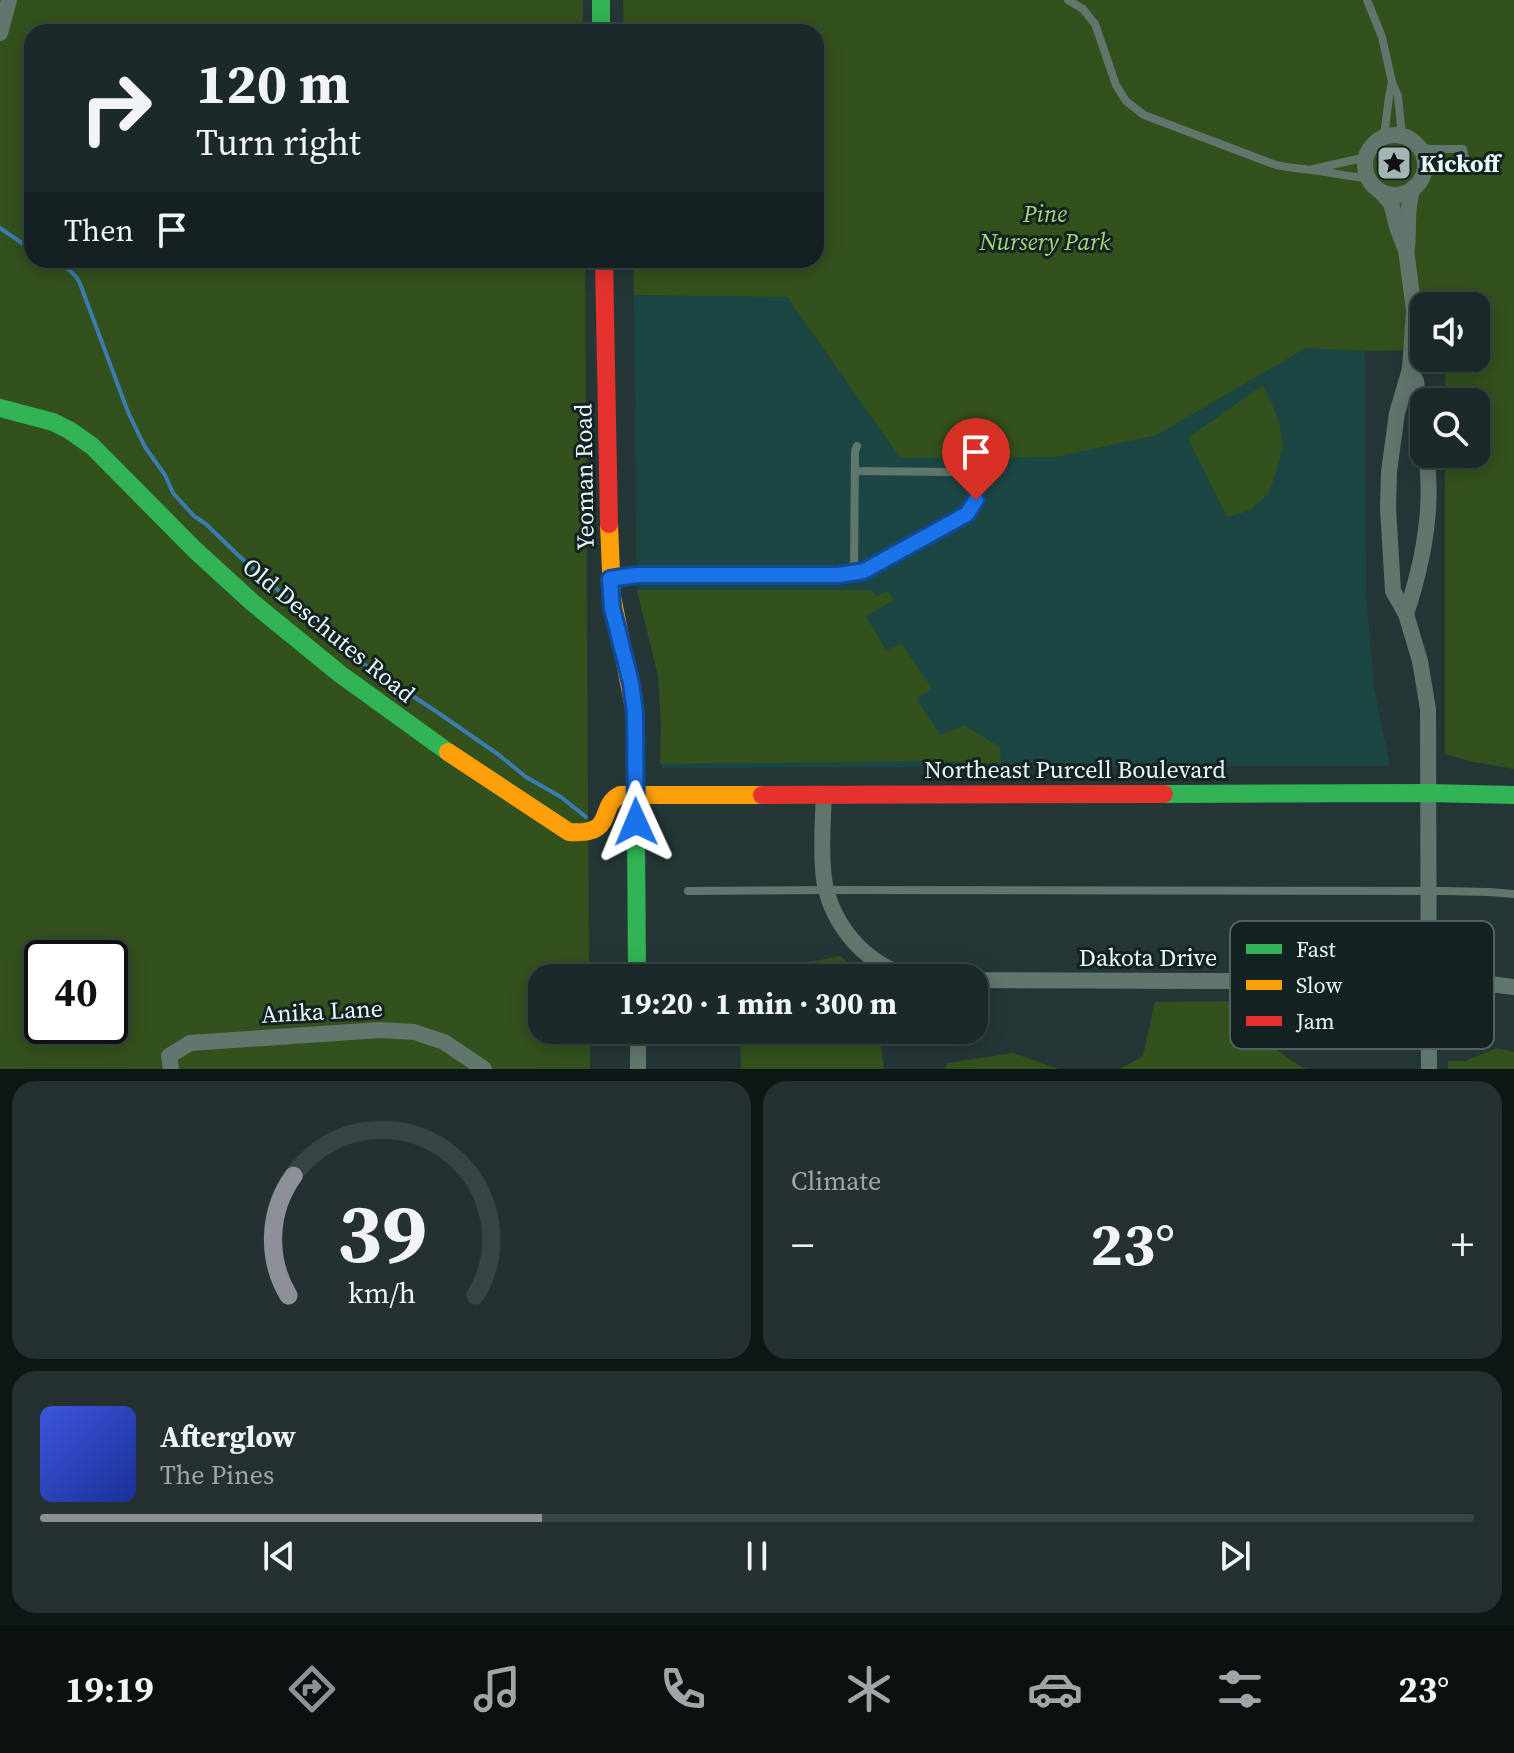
<!DOCTYPE html>
<meta charset="utf-8">
<style>
body{margin:0;font-family:"Source Serif 4",serif;background:#243130;color:#f1f3f6;height:100vh;display:flex;flex-direction:column;font-size:30px;white-space:nowrap}
*{box-sizing:border-box;margin:0}
p{font-size:26px;color:#a0a6a8}
.icon{flex:none;width:44px;height:44px;fill:none;stroke:currentColor;stroke-width:2;stroke-linecap:round;stroke-linejoin:round}
.map{position:relative;height:1069px;overflow:hidden}
.panel{display:flex;flex-direction:column;gap:12px;padding:12px;background:#0f1716;flex:1}
.panel>*{flex:none}
.guide{position:absolute;left:24px;top:24px;width:800px;height:244px;border-radius:24px;box-shadow:0 4px 20px #0003,0 0 0 2px #394545;background:#1b2928;color:#f1f3f6;overflow:hidden}
.buttons{position:absolute;left:1410px;top:292px;display:grid;gap:16px}
.buttons a{display:grid;place-items:center;width:80px;height:80px;border-radius:16px;background:#1b2928;box-shadow:0 4px 20px #0003,0 0 0 2px #394545;font-size:40px}
.speed{position:absolute;left:24px;top:940px;display:flex;gap:16px;font-size:40px;font-weight:700;text-align:center}
.speed>*{display:grid;place-content:center;width:104px;height:104px;border-radius:50%;background:#1b2928;box-shadow:0 4px 20px #0003,0 0 0 2px #394545;line-height:1}
.speed .limit{border:4px solid #111;border-radius:12px;background:#fff;color:#111}
.pin{position:absolute;display:grid;place-items:center;width:68px;height:68px;color:#fff;margin:-82px -34px;border-radius:50% 50% 50% 0;rotate:-45deg;box-shadow:0 0 8px #0007}
.pin .icon{rotate:45deg}
.me{position:absolute;width:88px;margin:-44px;rotate:359deg;stroke-linejoin:round;filter:drop-shadow(0 0 6px #0008)}
.turn{display:flex;align-items:center;gap:28px;height:168px;padding:0 40px;font-size:36px}
.turn .icon{width:104px;height:104px;stroke-width:2.5}
.turn b{display:block;font-size:56px;line-height:68px}
.then{display:flex;align-items:center;height:76px;padding:0 40px;background:#0003;gap:16px;font-size:30px}
.big{font-size:60px;font-weight:700;line-height:1.1}
.panel .tile{flex:1;display:flex;flex-direction:column;justify-content:center;gap:12px;min-width:0;padding:0 28px;border-radius:24px;background:#243130}
.panel .dial{align-items:center;gap:0}
.dial svg{height:208px;overflow:visible;fill:none;stroke:#394545;stroke-width:7;stroke-linecap:round;text-anchor:middle}
.dial text{fill:#f1f3f6;stroke:none}
.song{display:flex;align-items:center;gap:24px}
.cover{width:96px;height:96px;border-radius:12px;background:linear-gradient(135deg,hsl(230 70% 55%),hsl(230 70% 35%))}
.played{height:8px;border-radius:4px;background:linear-gradient(90deg,#8c9099 35%,#394545 35%)}
.keys{display:flex;justify-content:space-around;direction:ltr}
.heat{display:flex;justify-content:space-between;align-items:center;font-size:44px;direction:ltr}
.panel .tiles{flex:1;display:grid;gap:12px;grid-template-columns:1fr 1fr}
.tile:last-child{grid-column:span 2}
.trip{position:absolute;left:528px;top:964px;width:460px;height:80px;border-radius:24px;background:#1b2928;box-shadow:0 4px 20px #0003,0 0 0 2px #394545;font-weight:700;line-height:80px;text-align:center}
.tab-bar{display:flex;height:128px;justify-content:space-around;align-items:center;background:#0b1010;color:#a0a6a8}
.tab-bar .icon{width:56px;height:56px}
.tab-bar .current{color:#8c9099}
.tab-bar b{font-size:36px;color:#f1f3f6}
.map>svg:first-child{display:block}
.built{fill:#1b4644}
.green{fill:#33511d;fill-rule:evenodd}
.lines{fill:none;stroke-linecap:round;stroke-linejoin:round}
.stream{stroke:#3d7cb1;stroke-width:4}
.lane{stroke:#61766d;stroke-width:8}
.street{stroke:#61766d;stroke-width:16}
.fast{stroke:#30b455;stroke-width:18}
.slow{stroke:#ff9f0a;stroke-width:18}
.jam{stroke:#e5322d;stroke-width:18}
.route-casing{stroke:#114b97;stroke-width:20}
.route{stroke:#1a73e8;stroke-width:14}
.labels{text-anchor:middle;dominant-baseline:central;stroke-width:6;stroke-linejoin:round;paint-order:stroke}
.poi-label{font-size:24px;font-weight:bold;fill:#e7faf8;stroke:#142221;text-anchor:start}
.park-label{font-size:24px;font-style:italic;fill:#a0d976;stroke:#142221}
.street-label{font-size:24px;fill:#e7faf8;stroke:#142221}
.key{fill:#142221;stroke:#536362;stroke-width:2}
.key-label{font-size:22px;fill:#e7faf8}
</style>
<div class="map">
<svg width="1514" height="1069" viewBox="0 0 1514 1069">
<rect width="100%" height="100%" fill="#243736"/>
<path class="built" d="M634,295l153,2 113,161 256,-23 150,-87 59,3 1,241 8,96 16,78 -729,2v-46l-3,-46 -21,-86z"/>
<g class="green">
<path d="M0,0h583v32h-551v228h553l4,718h-47v52h48v39h-590zM42,958h68v68h-68z"/>
<path d="M623,0h891v769l-45,-8 -24,-7v-300h31v-52h-31v-44h31v-52h-52v44l-59,1 -59,-3 -149,87 -101,22 -156,1 -113,-161 -153,-2 -1,-35h183v-228h-192z"/>
<path d="M1263,385l16,35 4,27 -13,44 -19,19 -24,7 -39,-79z"/>
<path d="M637,590h234l6,6 11,-5 6,9 -28,16 20,34 16,-6 30,44 -15,11 23,36 24,-10 36,22 1,17 -67,-3 -274,3 1,-42 -3,-46z"/>
<path d="M841,956l14,15 10,7h-80l2,-12z"/>
<path d="M1248,1001l13,38 42,29 10,1h-193l23,-13 12,-54z"/>
<path d="M740,1030h139l5,39h-143z"/>
<path d="M1497,1048l17,4v17h-66v-8h17z"/>
<path d="M1013,1053l46,16h-114l3,-6z"/>
</g>
<g class="lines">
<g class="stream">
<path d="M0,228l32,22"/>
<path d="M49,260c13,5 22,9 30,21l49,131 17,35 20,28 8,18 21,23 12,8 34,33 122,106 75,49 62,43 27,22 35,20 25,20"/>
</g>
<g class="lane">
<path d="M1068,0l15,9 12,15 21,61 10,16 18,14 129,49c13,4 24,4 38,6 19,2 37,7 57,8"/>
<path d="M1367,0l15,37 10,45 6,14 4,40"/>
<path d="M1384,136l5,-39 3,-15"/>
<path d="M1416,144l13,5h34l2,9 -33,9 -10,8"/>
<path d="M1313,169l54,-12"/>
<path d="M854,572l1,-121 2,-5"/>
<path d="M611,579l25,-4h202l26,-4 103,-57c13,-21 14,-36 -13,-42l-99,-1"/>
<path d="M688,891l138,-1 619,1 44,1 25,2"/>
</g>
<g class="street">
<path d="M0,33l9,-33"/>
<circle cx="1395" cy="165" r="30"/>
<path d="M1381,192l10,11 7,27 8,20 8,60 -4,59 -13,44 -8,59 -1,36 5,83 13,23 14,47 8,48 1,360"/>
<path d="M1407,248c2,-20 -1,-41 6,-60"/>
<path d="M1410,369l6,12 8,58"/>
<path d="M1406,614c17,-51 28,-107 20,-160"/>
<path d="M824,794c-1,24 -3,50 -1,74 2,42 28,81 65,100 9,4 19,7 29,10"/>
<path d="M974,980l453,2 56,1 31,4"/>
<path d="M638,1030v39"/>
<path d="M171,1069l-2,-13 21,-13 190,-13 34,2 30,10 40,27"/>
</g>
<g class="fast">
<path d="M601,0v32"/>
<path d="M0,408l53,14 16,8 23,16 103,104 58,53 87,71 108,78"/>
<path d="M1164,794l264,-1 86,2"/>
<path d="M636,833l1,145"/>
</g>
<g class="slow">
<path d="M609,524l3,72 23,117 1,120"/>
<path d="M448,752l121,80c48,4 28,-26 51,-37h142"/>
</g>
<g class="jam">
<path d="M604,260l5,264"/>
<path d="M762,795l402,-1"/>
</g>
</g>
<g class="lines">
<defs>
<path id="route" d="M636,822l-1,-109 -4,-30 -19,-75 -2,-29 26,-4h202l26,-4 103,-57 9,-14"/>
</defs>
<use href="#route" class="route-casing"/>
<use href="#route" class="route"/>
</g>
<defs>
<symbol id="sight-square" viewBox="-11 -11 22 22"><rect x="-9" y="-9" width="18" height="18" rx="4" fill="#a3b6b4" stroke="#142221"/><path d="M0-6L1.8-2.2L6-1.7L2.9 1.2L3.7 5.4L0 3.3L-3.7 5.4L-2.9 1.2L-6-1.7L-1.8-2.2Z" fill="#111"/></symbol>
</defs>
<g fill-rule="evenodd">
<use href="#sight-square" x="1374" y="143" width="40" height="40"/>
</g>
<g class="labels">
<g class="poi-label">
<text x="1420" y="163">Kickoff</text>
</g>
<g class="park-label">
<text x="1045" y="213">Pine<tspan x="1045" dy="28">Nursery Park</tspan></text>
</g>
<g class="street-label">
<text transform="translate(584 477) rotate(-91)">Yeoman Road</text>
<text transform="translate(329 630) rotate(39)">Old Deschutes Road</text>
<text x="1075" y="769">Northeast Purcell Boulevard</text>
<text x="1148" y="957">Dakota Drive</text>
<text transform="translate(322 1011) rotate(-3)">Anika Lane</text>
</g>
</g>
<rect x="1230" y="921" width="264" height="128" rx="12" class="key"/>
<rect x="1246" y="944" width="36" height="10" fill="#30b455"/>
<rect x="1246" y="980" width="36" height="10" fill="#ff9f0a"/>
<rect x="1246" y="1016" width="36" height="10" fill="#e5322d"/>
<g class="key-label">
<text x="1296" y="957">Fast</text>
<text x="1296" y="993">Slow</text>
<text x="1296" y="1029">Jam</text>
</g>
</svg>
<div class="buttons">
<a><svg class="icon" aria-label="sound" viewBox="0 0 24 24"><path d="M4 9h4l5-4v14l-5-4H4zM17 9q2 3 0 6"/></svg></a>
<a><svg class="icon" aria-label="search" viewBox="0 0 24 24"><circle cx="10" cy="10" r="6"/><path d="M15 15l6 6"/></svg></a>
</div>
<div class="speed"><div class="limit">40</div></div>
<div class="pin" style="left:976px;top:500px;background:#d93025"><svg class="icon" aria-label="arrive" viewBox="0 0 24 24"><path d="M6 21V4h12l-3 4 3 4H6"/></svg></div>
<svg class="me" style="left:636px;top:822px" viewBox="-20 -20 40 40"><path d="M0-17L14 15 0 8-14 15z" fill="#1a73e8" stroke="#fff" stroke-width="4"/></svg>
<div class="trip">19:20 · 1 min · 300 m</div>
<div class="guide">
<div class="turn"><svg class="icon" aria-label="right" viewBox="0 0 24 24"><path d="M7 20v-9h11M14 6l5 5-5 5"/></svg><div><b>120 m</b>Turn right</div></div>
<div class="then">Then<svg class="icon" aria-label="arrive" viewBox="0 0 24 24"><path d="M6 21V4h12l-3 4 3 4H6"/></svg></div>
</div>
</div>
<section class="panel">
<div class="tiles">
<div class="tile dial"><svg viewBox="0 0 100 80">
<path d="M14 69A42 42 0 1 1 86 69"/>
<path d="M14 69A42 42 0 0 1 16 23" stroke="#8c9099"/>
<text x="50" y="56" font-size="32" font-weight="700">39</text>
<text x="50" y="72" font-size="11">km/h</text>
</svg></div>
<div class="tile"><p>Climate</p>
<div class="heat"><a>−</a><b class="big">23°</b><a>+</a></div>
</div>
<div class="tile">
<div class="song"><i class="cover"></i><div><b>Afterglow</b><p>The Pines</p></div></div>
<div class="played"></div>
<div class="keys"><svg class="icon" aria-label="previous" viewBox="0 0 24 24"><path d="M18 5L8 12l10 7zM5 5v14"/></svg><svg class="icon" aria-label="pause" viewBox="0 0 24 24"><path d="M8 5v14M16 5v14"/></svg><svg class="icon" aria-label="next" viewBox="0 0 24 24"><path d="M6 5l10 7-10 7zM19 5v14"/></svg></div>
</div>
</div>
</section>
<nav class="tab-bar">
<b>19:19</b>
<svg class="icon current" aria-label="directions" viewBox="0 0 24 24"><path d="M12 3l9 9-9 9-9-9zM9 14v-3h6M13 9l2 2-2 2"/></svg>
<svg class="icon" aria-label="music" viewBox="0 0 24 24"><path d="M9 18V5l10-2v13"/><circle cx="6" cy="18" r="3"/><circle cx="16" cy="16" r="3"/></svg>
<svg class="icon" aria-label="phone" viewBox="0 0 24 24"><path d="M5 4h4l2 5-3 2q2 4 5 5l2-3 5 2v4C11 20 4 13 5 4z"/></svg>
<svg class="icon" aria-label="climate" viewBox="0 0 24 24"><path d="M12 3v18M4 7l16 10M4 17L20 7"/></svg>
<svg class="icon" aria-label="car" viewBox="0 0 24 24"><path d="M5 17H2v-5l4-1 3-4h7l3 4 3 1v5h-3M9 17h6M6 11h13"/><circle cx="7" cy="17" r="2"/><circle cx="17" cy="17" r="2"/></svg>
<svg class="icon" aria-label="filters" viewBox="0 0 24 24"><path d="M4 7h16M4 17h16"/><circle cx="9" cy="7" r="2"/><circle cx="15" cy="17" r="2"/></svg>
<b>23°</b>
</nav>
